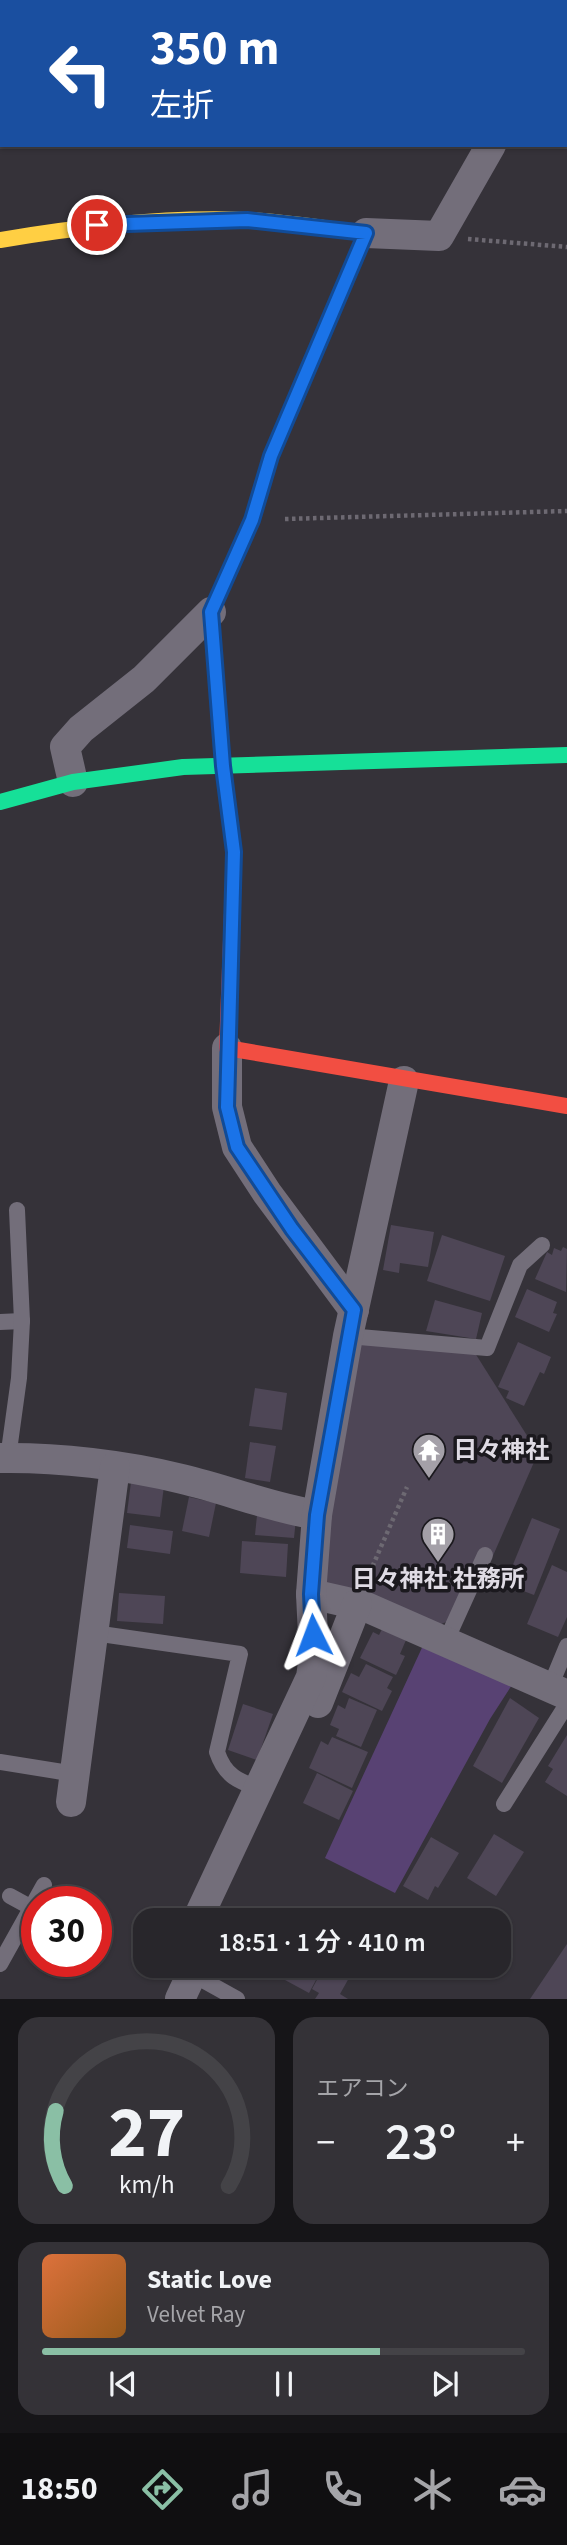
<!DOCTYPE html>
<html lang="ja">
<meta charset="utf-8">
<style>
body{margin:0;font-family:"Source Sans 3","Noto Sans JP",sans-serif;background:#343237;color:#f1f3f6;height:100vh;display:flex;flex-direction:column;font-size:26px;white-space:nowrap}
*{box-sizing:border-box;margin:0}
p{font-size:23px;color:#a5a5a9}
.icon{flex:none;width:38px;height:38px;fill:none;stroke:currentColor;stroke-width:2;stroke-linecap:round;stroke-linejoin:round}
.map{position:relative;height:1999px;overflow:hidden}
.panel{display:flex;flex-direction:column;gap:18px;padding:18px;background:#161518;flex:1}
.panel>*{flex:none}
.guide{position:absolute;left:0px;top:0px;width:567px;height:147px;box-shadow:0 2px 5px #0004,0 0 0 2px #444347;background:#1a4fa0;color:#fff;overflow:hidden}
.speed{position:absolute;left:21px;top:1886px;display:flex;gap:14px;font-size:35px;font-weight:700;text-align:center}
.speed>*{display:grid;place-content:center;width:91px;height:91px;border-radius:50%;background:#28262b;box-shadow:0 2px 5px #0004,0 0 0 2px #444347;line-height:1}
.speed .limit{border:10px solid #d22;background:#fff;color:#111}
.pin{position:absolute;display:grid;place-items:center;width:60px;height:60px;color:#fff;margin:-30px;border:4px solid #fff;border-radius:50%;box-shadow:0 2px 7px #0007}
.me{position:absolute;width:77px;margin:-38px;rotate:357deg;stroke-linejoin:round;filter:drop-shadow(0 0 5px #0008)}
.turn{display:flex;align-items:center;gap:24px;height:147px;padding:0 35px;font-size:32px}
.turn .icon{width:91px;height:91px;stroke-width:2.5}
.turn b{display:block;font-size:49px;line-height:60px}
.big{font-size:52px;font-weight:600;line-height:1.1}
.panel .tile{flex:1;display:flex;flex-direction:column;justify-content:center;gap:10px;min-width:0;padding:0 24px;border-radius:21px;background:#343237}
.panel .dial{align-items:center;gap:0}
.dial svg{height:182px;overflow:visible;fill:none;stroke:#444347;stroke-width:7;stroke-linecap:round;text-anchor:middle}
.dial text{fill:#f1f3f6;stroke:none}
.song{display:flex;align-items:center;gap:21px}
.cover{width:84px;height:84px;border-radius:10px;background:linear-gradient(135deg,hsl(20 70% 55%),hsl(30 70% 35%))}
.played{height:7px;border-radius:4px;background:linear-gradient(90deg,#8abfa5 70%,#444347 70%)}
.keys{display:flex;justify-content:space-around;direction:ltr}
.heat{display:flex;justify-content:space-between;align-items:center;font-size:38px;direction:ltr}
.panel .tiles{flex:1;display:grid;gap:18px;grid-template-columns:1fr 1fr}
.tile:last-child{grid-column:span 2}
.trip{position:absolute;left:133px;top:1908px;width:378px;height:70px;border-radius:21px;background:#28262b;box-shadow:0 2px 5px #0004,0 0 0 2px #444347;font-weight:600;line-height:70px;text-align:center}
.tabs{display:flex;height:112px;justify-content:space-around;align-items:center;background:#100f11;color:#a5a5a9}
.tabs .icon{width:49px;height:49px}
.tabs .active{color:#8abfa5}
.tabs b{font-size:32px;color:#f1f3f6}
.map>svg:first-child{display:block}
.green{fill:#584273}
.building{fill:#4e4656}
.lines{fill:none;stroke-linecap:round;stroke-linejoin:round}
.path{stroke:#6d6972;stroke-width:4.5;stroke-dasharray:3.5 3.5;stroke-linecap:butt}
.lane{stroke:#736e7a;stroke-width:16}
.street{stroke:#736e7a;stroke-width:30}
.fast{stroke:#16e098;stroke-width:16}
.slow{stroke:#ffcf43;stroke-width:16}
.jam{stroke:#f24e42;stroke-width:16}
.route-casing{stroke:#114b97;stroke-width:18}
.route{stroke:#1a73e8;stroke-width:12}
.labels{text-anchor:middle;dominant-baseline:central;stroke-width:7;stroke-linejoin:round;paint-order:stroke}
.poi-label{font-size:24px;font-weight:bold;fill:#dfdbe4;stroke:#1b191e;text-anchor:start}
</style>
<div class="map">
<svg width="567" height="1999" viewBox="0 0 567 1999">
<rect width="100%" height="100%" fill="#353239"/>
<path class="green" d="M426,1639l91,38 -27,42 -95,174 -70,-35z"/>
<g class="building">
<path d="M391,1225l43,7 -6,35 -28,-4 -1,10 -16,-3z"/>
<path d="M442,1235l63,21 -15,45 -63,-20z"/>
<path d="M563,1247l4,2 -1,43 -31,-13 12,-27 5,3 2,-7 7,3z"/>
<path d="M527,1289l30,13 -4,11 4,1 -8,18 -34,-15z"/>
<path d="M435,1300l47,13 -6,26 -50,-8z"/>
<path d="M361,1341l114,12 63,100 -46,105 -41,62 -12,5 -118,-39 14,-121z"/>
<path d="M518,1342l33,15 -7,17 -4,-2 -16,34 -18,-8 3,-7 -11,-4z"/>
<path d="M255,1388l32,5 -5,37 -33,-4z"/>
<path d="M250,1442l26,4 -6,36 -25,-4z"/>
<path d="M131,1482l33,4 -4,31 -33,-4z"/>
<path d="M189,1497l27,6 -7,34 -27,-6z"/>
<path d="M257,1515l39,4 -2,19 -39,-3z"/>
<path d="M532,1518l28,11 -26,66 -29,-11z"/>
<path d="M130,1525l43,6 -3,23 -43,-6z"/>
<path d="M242,1541l46,3 -2,33 -46,-4z"/>
<path d="M552,1565l15,7v45l-9,20 -31,-13z"/>
<path d="M119,1593l46,3 -2,28 -46,-3z"/>
<path d="M382,1629l24,11 -6,14 5,2 -9,19 -36,-17 13,-26 6,3z"/>
<path d="M366,1664l27,13 -6,11 5,3 -10,20 -40,-19 9,-19 8,4z"/>
<path d="M349,1698l28,12 -16,37 -25,-11 3,-7 -9,-4 8,-20 7,4z"/>
<path d="M510,1698l29,20 -37,65 -29,-17z"/>
<path d="M243,1704l30,10 -16,46 -29,-10z"/>
<path d="M567,1735v61l-22,-14 8,-13 -5,-3z"/>
<path d="M332,1737l36,15 -16,36 -43,-20 12,-27 7,4z"/>
<path d="M317,1773l36,18 -14,29 -36,-17z"/>
<path d="M494,1834l30,18 -28,44 -29,-18z"/>
<path d="M431,1837l28,16 -21,35 -3,-2 -7,14 -25,-14z"/>
<path d="M240,1910l19,10h-24z"/>
<path d="M567,1944v55h-37z"/>
<path d="M224,1965h19l-4,8z"/>
<path d="M292,1965h32l-15,28 -24,-13z"/>
<path d="M325,1965h23l6,4 -14,25 8,5h-33l4,-6 -7,-4z"/>
</g>
<g class="lines">
<g class="path">
<path d="M468,239l99,8"/>
<path d="M285,519l282,-8"/>
<path d="M367,1579l40,-92"/>
</g>
<g class="lane">
<path d="M0,1322l22,-1"/>
<path d="M348,1336l139,12 33,-83 22,-20"/>
<path d="M8,1458l11,-80 3,-57 -5,-111"/>
<path d="M94,1633l146,21 -23,98c8,24 21,29 43,37"/>
<path d="M446,1641l39,-86"/>
<path d="M550,1687l17,-41"/>
<path d="M0,1762l75,12"/>
<path d="M504,1804l63,-100"/>
<path d="M10,1896l22,12"/>
<path d="M0,1964l44,-79"/>
<path d="M192,1974l45,25"/>
</g>
<g class="street">
<path d="M565,21l2,-2"/>
<path d="M366,233l73,3 52,-91"/>
<path d="M73,782l-8,-35 16,-18 63,-50 67,-67"/>
<path d="M227,1048v59l10,40 30,46 87,117"/>
<path d="M0,1458c57,-1 126,7 182,21 47,11 86,28 135,36"/>
<path d="M311,1594l53,12 203,89"/>
<path d="M318,1703l39,-99"/>
<path d="M71,1802l44,-335"/>
<path d="M197,1920l114,-243 3,-21 -3,-62 6,-79 31,-179 56,-255"/>
<path d="M180,1999l16,-34"/>
</g>
<g class="fast">
<path d="M0,802l73,-20 110,-15 384,-12"/>
<path d="M232,913l2,-61 -11,-86 -12,-154 41,-92 19,-64 49,-115"/>
</g>
<path class="slow" d="M0,240c82,-14 166,-24 249,-20 39,2 78,9 117,13l-46,108"/>
<path class="jam" d="M232,913l-5,135 340,58"/>
</g>
<g class="lines">
<defs>
<path id="route" d="M97,225l150,-5 119,13 -95,223 -19,64 -41,92 12,154 11,86 -7,255 10,40 55,82 62,81 -37,205 -6,79 2,41"/>
</defs>
<use href="#route" class="route-casing"/>
<use href="#route" class="route"/>
</g>
<defs>
<symbol id="temple-pin" viewBox="-11 -11 22 30"><path d="M0 17L-7.5 6A9.5 9.5 0 1 1 7.5 6Z" fill="#a4a0a8" stroke="#1b191e"/><path d="M0-6L5-2H3V0L6.5 2.5H4V6H1.5V3h-3V6H-4V2.5H-6.5L-3 0V-2H-5Z" fill="#fff"/></symbol>
<symbol id="building-pin" viewBox="-11 -11 22 30"><path d="M0 17L-7.5 6A9.5 9.5 0 1 1 7.5 6Z" fill="#a4a0a8" stroke="#1b191e"/><path d="M-4-6H4V6H1V3H-1V6H-4ZM-2.5-4.3h1.7v1.8h-1.7ZM.8-4.3h1.7v1.8H.8ZM-2.5-1h1.7V.8h-1.7ZM.8-1h1.7V.8H.8Z" fill="#fff"/></symbol>
</defs>
<g fill-rule="evenodd">
<use href="#temple-pin" x="410" y="1431" width="38" height="52"/>
<use href="#building-pin" x="419" y="1515" width="38" height="52"/>
</g>
<g class="labels">
<g class="poi-label">
<text x="453" y="1450">日々神社</text>
<text x="438" y="1579" text-anchor="middle">日々神社 社務所</text>
</g>
</g>
</svg>
<div class="speed"><div class="limit">30</div></div>
<div class="pin" style="left:97px;top:225px;background:#d93025"><svg class="icon" aria-label="arrive" viewBox="0 0 24 24"><path d="M6 21V4h12l-3 4 3 4H6"/></svg></div>
<svg class="me" style="left:313px;top:1635px" viewBox="-20 -20 40 40"><path d="M0-17L14 15 0 8-14 15z" fill="#1a73e8" stroke="#fff" stroke-width="4"/></svg>
<div class="trip">18:51 · 1 分 · 410 m</div>
<div class="guide">
<div class="turn"><svg class="icon" aria-label="left" viewBox="0 0 24 24"><path d="M17 20v-9H6M10 6l-5 5 5 5"/></svg><div><b>350 m</b>左折</div></div>
</div>
</div>
<section class="panel">
<div class="tiles">
<div class="tile dial"><svg viewBox="0 0 100 80">
<path d="M14 69A42 42 0 1 1 86 69"/>
<path d="M14 69A42 42 0 0 1 10 36" stroke="#8abfa5"/>
<text x="50" y="56" font-size="32" font-weight="700">27</text>
<text x="50" y="72" font-size="11">km/h</text>
</svg></div>
<div class="tile"><p>エアコン</p>
<div class="heat"><a>−</a><b class="big">23°</b><a>+</a></div>
</div>
<div class="tile">
<div class="song"><i class="cover"></i><div><b>Static Love</b><p>Velvet Ray</p></div></div>
<div class="played"></div>
<div class="keys"><svg class="icon" aria-label="previous" viewBox="0 0 24 24"><path d="M18 5L8 12l10 7zM5 5v14"/></svg><svg class="icon" aria-label="pause" viewBox="0 0 24 24"><path d="M8 5v14M16 5v14"/></svg><svg class="icon" aria-label="next" viewBox="0 0 24 24"><path d="M6 5l10 7-10 7zM19 5v14"/></svg></div>
</div>
</div>
</section>
<nav class="tabs">
<b>18:50</b>
<svg class="icon active" aria-label="directions" viewBox="0 0 24 24"><path d="M12 3l9 9-9 9-9-9zM9 14v-3h6M13 9l2 2-2 2"/></svg>
<svg class="icon" aria-label="music" viewBox="0 0 24 24"><path d="M9 18V5l10-2v13"/><circle cx="6" cy="18" r="3"/><circle cx="16" cy="16" r="3"/></svg>
<svg class="icon" aria-label="phone" viewBox="0 0 24 24"><path d="M5 4h4l2 5-3 2q2 4 5 5l2-3 5 2v4C11 20 4 13 5 4z"/></svg>
<svg class="icon" aria-label="climate" viewBox="0 0 24 24"><path d="M12 3v18M4 7l16 10M4 17L20 7"/></svg>
<svg class="icon" aria-label="car" viewBox="0 0 24 24"><path d="M5 17H2v-5l4-1 3-4h7l3 4 3 1v5h-3M9 17h6M6 11h13"/><circle cx="7" cy="17" r="2"/><circle cx="17" cy="17" r="2"/></svg>
</nav>
